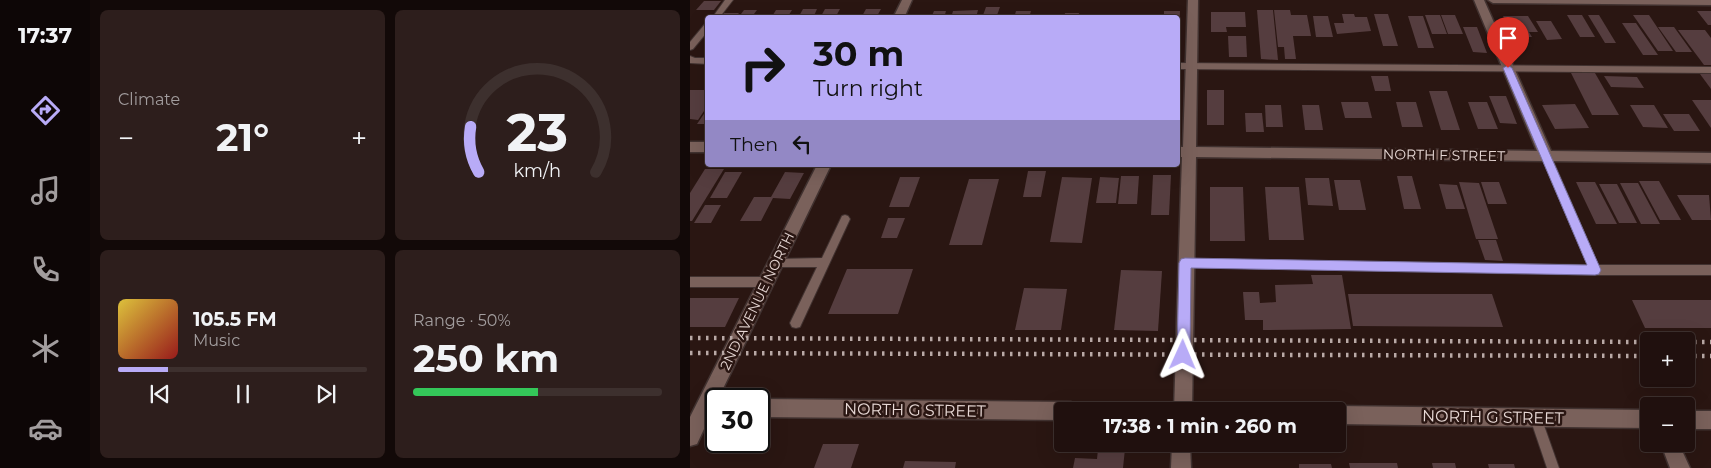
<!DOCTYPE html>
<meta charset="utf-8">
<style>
body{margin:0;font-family:Montserrat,sans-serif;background:#2d1e1c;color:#f1f3f6;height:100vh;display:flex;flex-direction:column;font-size:19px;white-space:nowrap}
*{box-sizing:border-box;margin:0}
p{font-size:16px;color:#a29d9e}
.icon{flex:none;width:28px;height:28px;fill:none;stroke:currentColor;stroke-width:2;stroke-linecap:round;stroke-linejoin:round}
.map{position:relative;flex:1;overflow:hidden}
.sheet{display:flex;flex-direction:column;gap:10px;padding:10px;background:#120908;width:600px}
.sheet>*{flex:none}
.hud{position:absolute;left:15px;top:15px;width:475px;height:152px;border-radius:5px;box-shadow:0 5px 20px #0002,0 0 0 1px #3d302e;background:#b8abf7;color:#111;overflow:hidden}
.controls{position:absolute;left:950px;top:332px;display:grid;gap:10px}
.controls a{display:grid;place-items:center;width:55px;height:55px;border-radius:5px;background:#20100e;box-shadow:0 5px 20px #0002,0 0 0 1px #3d302e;font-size:25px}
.speed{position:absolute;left:15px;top:388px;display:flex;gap:10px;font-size:25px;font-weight:700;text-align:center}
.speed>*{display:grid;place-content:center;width:65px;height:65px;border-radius:50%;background:#20100e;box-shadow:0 5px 20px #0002,0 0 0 1px #3d302e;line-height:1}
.speed .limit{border:2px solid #111;border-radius:8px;background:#fff;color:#111}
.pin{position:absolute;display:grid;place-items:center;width:42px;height:42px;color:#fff;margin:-51px -21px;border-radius:50% 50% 50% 0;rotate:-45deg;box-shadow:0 0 5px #0007}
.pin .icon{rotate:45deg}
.me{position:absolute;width:55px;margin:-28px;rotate:1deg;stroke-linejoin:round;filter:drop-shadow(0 0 4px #0008)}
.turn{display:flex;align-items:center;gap:18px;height:105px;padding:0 25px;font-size:22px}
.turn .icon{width:65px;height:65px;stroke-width:2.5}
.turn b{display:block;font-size:35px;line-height:42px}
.then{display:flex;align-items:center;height:48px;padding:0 25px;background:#0003;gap:10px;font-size:19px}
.big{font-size:38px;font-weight:700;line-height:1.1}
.sheet .card{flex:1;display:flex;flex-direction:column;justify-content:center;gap:8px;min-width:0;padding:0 18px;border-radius:8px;background:#2d1e1c}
.sheet .dial{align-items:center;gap:0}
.dial svg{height:130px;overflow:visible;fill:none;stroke:#3d302e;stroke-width:7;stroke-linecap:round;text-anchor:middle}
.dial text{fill:#f1f3f6;stroke:none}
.song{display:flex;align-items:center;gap:15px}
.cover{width:60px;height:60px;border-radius:8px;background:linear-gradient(135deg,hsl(50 70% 55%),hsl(0 70% 35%))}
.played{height:5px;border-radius:2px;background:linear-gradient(90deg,#b8abf7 20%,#3d302e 20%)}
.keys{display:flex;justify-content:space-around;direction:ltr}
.heat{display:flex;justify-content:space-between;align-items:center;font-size:28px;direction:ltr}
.charge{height:8px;border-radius:4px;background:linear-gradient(90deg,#34c759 50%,#3d302e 0)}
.sheet .tiles{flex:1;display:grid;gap:10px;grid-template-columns:repeat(2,1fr)}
.trip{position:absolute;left:364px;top:402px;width:292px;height:50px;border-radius:5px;background:#20100e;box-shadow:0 5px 20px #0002,0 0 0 1px #3d302e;font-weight:700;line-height:50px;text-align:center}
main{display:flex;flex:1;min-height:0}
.dock{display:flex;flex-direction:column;width:90px;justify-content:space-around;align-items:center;background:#0d0606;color:#a29d9e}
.dock .icon{width:35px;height:35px}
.dock .on{color:#b8abf7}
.dock b{font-size:22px;color:#f1f3f6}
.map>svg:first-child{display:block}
.building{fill:#553d3f}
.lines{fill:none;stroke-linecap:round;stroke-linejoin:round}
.lane-casing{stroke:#413230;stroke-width:2}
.street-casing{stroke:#413230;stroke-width:3}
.lane{fill:#7a615b;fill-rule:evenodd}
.street{fill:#7a615b;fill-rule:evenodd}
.rail{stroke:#b9a9a6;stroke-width:4.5;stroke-dasharray:2.5 5.5;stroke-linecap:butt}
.route{fill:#b8abf7;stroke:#786fa1}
.labels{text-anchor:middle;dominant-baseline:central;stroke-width:5;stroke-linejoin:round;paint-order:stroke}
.street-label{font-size:14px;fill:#e7d8d5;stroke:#2a1612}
.near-street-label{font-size:16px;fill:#e7d8d5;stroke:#2a1612}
</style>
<main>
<nav class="dock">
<b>17:37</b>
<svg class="icon on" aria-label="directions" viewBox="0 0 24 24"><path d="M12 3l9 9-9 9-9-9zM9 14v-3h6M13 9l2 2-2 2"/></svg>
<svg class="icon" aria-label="music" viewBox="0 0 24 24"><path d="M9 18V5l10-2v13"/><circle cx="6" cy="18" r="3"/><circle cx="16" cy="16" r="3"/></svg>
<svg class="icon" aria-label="phone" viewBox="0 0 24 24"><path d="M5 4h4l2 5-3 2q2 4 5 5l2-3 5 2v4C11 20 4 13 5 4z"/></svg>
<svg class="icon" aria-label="climate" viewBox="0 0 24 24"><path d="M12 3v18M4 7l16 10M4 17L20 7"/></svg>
<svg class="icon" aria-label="car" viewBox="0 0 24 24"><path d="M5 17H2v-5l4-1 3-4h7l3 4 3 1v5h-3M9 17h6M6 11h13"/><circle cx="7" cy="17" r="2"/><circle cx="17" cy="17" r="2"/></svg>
</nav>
<section class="sheet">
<div class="tiles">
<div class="card"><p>Climate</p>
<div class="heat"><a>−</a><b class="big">21°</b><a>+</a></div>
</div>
<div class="card dial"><svg viewBox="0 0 100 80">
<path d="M14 69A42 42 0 1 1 86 69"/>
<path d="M14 69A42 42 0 0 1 9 41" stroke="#b8abf7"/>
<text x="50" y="56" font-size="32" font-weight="700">23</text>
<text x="50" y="72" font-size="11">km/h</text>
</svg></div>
<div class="card">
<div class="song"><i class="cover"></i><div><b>105.5 FM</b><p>Music</p></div></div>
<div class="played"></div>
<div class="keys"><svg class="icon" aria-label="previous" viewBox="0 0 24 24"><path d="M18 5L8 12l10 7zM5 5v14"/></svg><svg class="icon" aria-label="pause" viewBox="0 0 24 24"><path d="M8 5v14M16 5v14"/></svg><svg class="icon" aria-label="next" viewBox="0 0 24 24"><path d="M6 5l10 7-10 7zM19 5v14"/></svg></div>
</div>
<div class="card"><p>Range · 50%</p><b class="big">250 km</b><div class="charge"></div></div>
</div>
</section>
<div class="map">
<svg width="1021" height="468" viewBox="0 0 1021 468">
<rect width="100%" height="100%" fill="#2a1612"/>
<g class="building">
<path d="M14,1h17l-7,9h-18z"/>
<path d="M296,7h14l-4,11h-14z"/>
<path d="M113,9h14l-4,9h-15z"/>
<path d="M135,9h15l-5,9h-15z"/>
<path d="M176,9h15l-5,9h-15z"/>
<path d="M54,10h13l-6,8h-13z"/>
<path d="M86,10h16l-5,8h-16z"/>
<path d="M288,10l-2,8h-25l2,-7z"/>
<path d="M567,10h16l5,50 -17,-1z"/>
<path d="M584,10h16l1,5h16l4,21h-18l3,23h-11l-1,-12h-6z"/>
<path d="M244,11h12l-2,7h-13z"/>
<path d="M326,11h15l-2,7h-15z"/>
<path d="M474,11h16l-1,27h-1v-20h-14z"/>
<path d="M1007,11h14v14h-3z"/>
<path d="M521,12h34l1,15h-20l1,5h-16z"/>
<path d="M34,13h15l-4,5h-15z"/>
<path d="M375,13h14l-1,5h-14z"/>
<path d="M411,14h25l-1,4h-24z"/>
<rect x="456" y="14" width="14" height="4"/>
<path d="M652,14h12l1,3h12l4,14 -34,3 -3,-11h10z"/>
<path d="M684,14h14l10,32h-15z"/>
<path d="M735,15h15l7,19h-15z"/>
<path d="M751,15h14l8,19h-15z"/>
<path d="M877,15h15l13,22h-15z"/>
<path d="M898,15h11l17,28h-11z"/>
<path d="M943,15h16l24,36h-15z"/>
<path d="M623,16h15l5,21h-17z"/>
<path d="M718,16h15l11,32h-16z"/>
<path d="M813,16h25l10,16h-9l3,5h-18z"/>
<path d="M846,21h15l11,18 -15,1z"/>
<path d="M932,23h14l22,32h-15z"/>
<path d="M773,27h14l10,26 -14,-1z"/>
<path d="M968,27h16l18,25h-16z"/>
<path d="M988,30h27l6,8v27h-7z"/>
<path d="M538,36h18l1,21h-18z"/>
<path d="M881,73h24l24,42h-27z"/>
<path d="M1010,74h11v15z"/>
<path d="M681,76h17l3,15h-16z"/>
<path d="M914,76l33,1 7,11 -33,-1z"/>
<path d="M0,90h18v15l-10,15 -8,-1z"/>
<rect x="517" y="90" width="17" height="35"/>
<path d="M739,91h18l13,39h-19z"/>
<path d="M799,96h17l11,28 -17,-1z"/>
<path d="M1002,100h19v28z"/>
<path d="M651,102h27l4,16h-27z"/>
<path d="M706,102h20l7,25h-21z"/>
<path d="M778,102h19l11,27h-20z"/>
<path d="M885,104l14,24 -34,1 -13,-24z"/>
<path d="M575,105h16l2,22h-17z"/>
<path d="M612,105h17l4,25h-18z"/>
<path d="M940,105h24l14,23 -25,-1z"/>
<path d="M18,108v16h-11z"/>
<path d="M555,113h17l2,19h-18z"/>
<path d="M973,114h26l11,17h-26z"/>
<path d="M15,169h19l-32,52h-2v-28z"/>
<path d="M338,171h18l-5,26h-18z"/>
<path d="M35,172h17l-15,26h-17z"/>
<path d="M95,172l19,1 -14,26 -17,-1 -12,23h-21l14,-24h17z"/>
<path d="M463,175h18l-2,40h-18z"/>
<path d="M431,176h18l-2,28h-19z"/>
<path d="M707,176h15l9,33h-17z"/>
<path d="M210,177h20l-11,30h-20z"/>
<path d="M372,177l30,1 -10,65 -32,-1z"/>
<path d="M410,177l19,1 -3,25h-20z"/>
<path d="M615,178h24l4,28 -25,-1z"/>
<path d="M279,179h30l-17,66h-33z"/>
<path d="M644,180h26l6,30h-27z"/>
<path d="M949,181h20l22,39h-21z"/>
<path d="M769,182l20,1 19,56h-22z"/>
<path d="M791,182h18l8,22h-19z"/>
<path d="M886,182h19l22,42h-21z"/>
<path d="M930,183h18l22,41h-19z"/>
<path d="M749,184l18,1 8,24h-19z"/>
<path d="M909,184h18l20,39h-18z"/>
<path d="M520,187h33l2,54h-35z"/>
<path d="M575,187h34l5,53h-35z"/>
<path d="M987,195h32l2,25h-19z"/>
<path d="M15,205h16l-10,18h-17z"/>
<path d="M198,218h17l-8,20h-16z"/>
<path d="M788,240h18l7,21 -18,-1z"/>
<path d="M157,269h66l-15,45h-70z"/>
<path d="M431,270l41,1 -4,60 -44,-1z"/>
<path d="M621,275h31l9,54 -88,1v-10h-18l-2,-28h16l1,11 16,-1 -1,-17 38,-1z"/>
<path d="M334,288l43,1 -6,41h-46z"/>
<path d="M658,294h144l11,33 -150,-1z"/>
<path d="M0,298h49l-14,29h-35z"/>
<path d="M942,300h79v28h-66z"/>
<path d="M133,444h36l-8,24h-37z"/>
<path d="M408,449h27l-2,19h-50l2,-10 22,1z"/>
<path d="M215,461l51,1 -1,6h-52z"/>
<path d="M659,463h48l1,5h-48z"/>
<path d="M742,463h23l1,5h-23z"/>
<path d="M609,464h32l1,4h-33z"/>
<path d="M798,464h26l1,4h-26z"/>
</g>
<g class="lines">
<defs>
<g id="lane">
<path d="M35,0h8l-14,18h-7z"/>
<path d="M15,24h3v7l-15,18 -3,1v-8z"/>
<path d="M0,56l5,2h13v6l-18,-1z"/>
<path d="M488,63l533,4v6l-533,-4z"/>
<path d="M856,153l5,3 47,109h113v10h-116l-410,-8 -4,-1 -1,-3 1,-3 4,-1 403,6 -47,-109z"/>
<path d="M155,215l3,1 2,3 -50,108 -4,1 -4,-1 -2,-4 27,-56h-41l-4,-1 -1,-3 1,-3 4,-1 46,-1 20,-42z"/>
<path d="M0,277h77l4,2 1,3 -1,3 -4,2h-77z"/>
<path d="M846,412l4,2 19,54h-12l-17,-50 2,-4z"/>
</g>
<g id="street">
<path d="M212,0h10l-8,18h-11z"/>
<path d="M498,0h10l-2,147 341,4 -63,-151h10l67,151 160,2v10l-515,-6 -4,254h-18l8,-254h-4v-10h5z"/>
<path d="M798,0h223v5l-218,-2z"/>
<rect x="0" y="142" width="18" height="10"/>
<path d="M127,165h14l-113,234h-2v4l-19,41 -7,2v-29z"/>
<path d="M69,399l312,3 6,3 3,6h-18v9l-303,-3z"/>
<path d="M648,406l311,4v18l-311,-4v-13h-8l2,-2z"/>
<rect x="996" y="411" width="25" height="18"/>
<path d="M482,444h18l1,24h-20z"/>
<path d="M971,444h18l11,24h-20z"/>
</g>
</defs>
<use href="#lane" class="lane-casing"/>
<use href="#street" class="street-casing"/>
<use href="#lane" class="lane"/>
<use href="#street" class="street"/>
<g class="rail">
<path d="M0,338l959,4"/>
<path d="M996,342h25"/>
<path d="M0,353l959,3"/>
<path d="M996,356h25"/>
</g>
</g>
<path class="route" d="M818,65l4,3 89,202 -2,4 -4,1 -404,-7 -1,87 -2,4 -5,2 -4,-2 -2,-4 2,-92 2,-4 4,-1 402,7 -84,-197z"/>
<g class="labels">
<g class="street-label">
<text transform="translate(754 155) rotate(1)">NORTH F STREET</text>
<text transform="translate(67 301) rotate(-64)">2ND AVENUE NORTH</text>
</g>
<g class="near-street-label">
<text transform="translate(225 410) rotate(1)">NORTH G STREET</text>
<text transform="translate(803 417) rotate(1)">NORTH G STREET</text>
</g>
</g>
</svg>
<div class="controls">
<a>+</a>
<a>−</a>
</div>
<div class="speed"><div class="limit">30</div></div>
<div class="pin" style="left:818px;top:68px;background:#d93025"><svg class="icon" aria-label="arrive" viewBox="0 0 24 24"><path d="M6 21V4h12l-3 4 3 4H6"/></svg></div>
<svg class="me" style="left:493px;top:355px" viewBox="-20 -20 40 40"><path d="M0-17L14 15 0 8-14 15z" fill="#b8abf7" stroke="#fff" stroke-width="4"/></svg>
<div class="trip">17:38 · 1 min · 260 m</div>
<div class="hud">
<div class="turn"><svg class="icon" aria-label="right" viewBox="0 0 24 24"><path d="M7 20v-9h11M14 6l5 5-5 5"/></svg><div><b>30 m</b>Turn right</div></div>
<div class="then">Then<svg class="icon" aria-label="left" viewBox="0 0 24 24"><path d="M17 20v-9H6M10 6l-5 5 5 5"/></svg></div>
</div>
</div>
</main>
